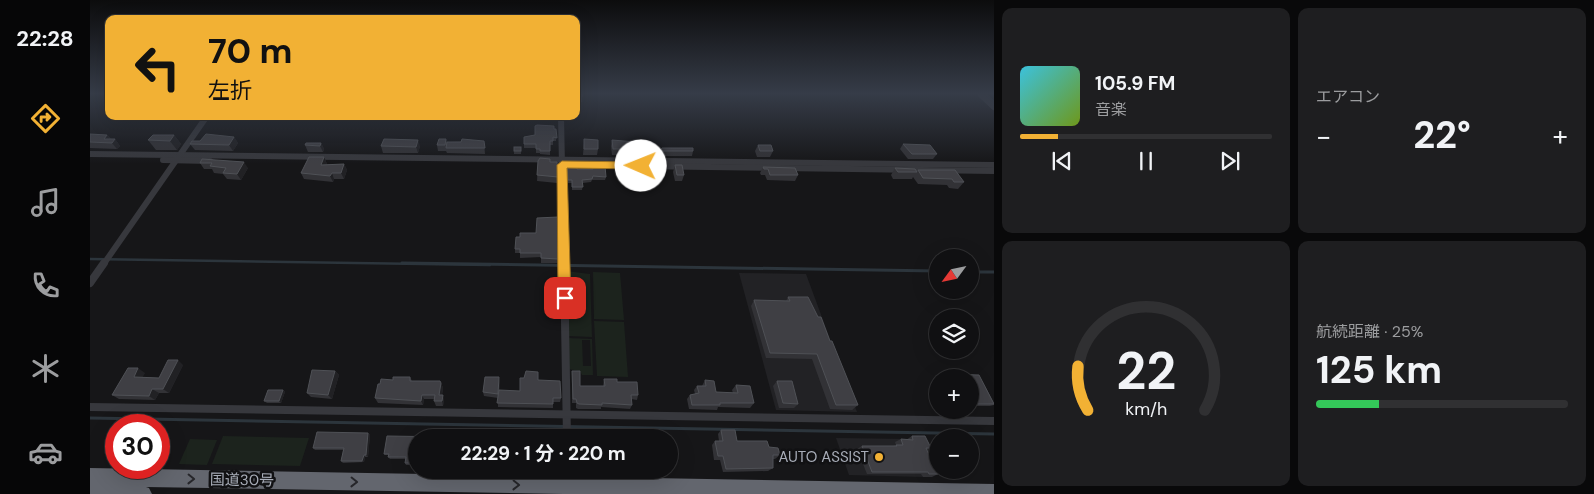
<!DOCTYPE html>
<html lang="ja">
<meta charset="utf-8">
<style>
body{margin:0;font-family:"DM Sans","Noto Sans JP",sans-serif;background:#1e1e20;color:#f1f3f6;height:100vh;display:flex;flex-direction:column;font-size:19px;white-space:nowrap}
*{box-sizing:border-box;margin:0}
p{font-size:16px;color:#9c9d9f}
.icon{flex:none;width:28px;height:28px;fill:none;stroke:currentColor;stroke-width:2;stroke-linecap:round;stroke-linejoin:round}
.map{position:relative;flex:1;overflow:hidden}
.details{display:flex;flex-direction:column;gap:8px;padding:8px;background:#09090a;width:600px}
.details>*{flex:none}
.guide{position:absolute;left:15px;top:15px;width:475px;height:105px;border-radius:10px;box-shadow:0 5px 20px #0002,0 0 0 1px #303032;background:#f2b134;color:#111;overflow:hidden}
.needle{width:32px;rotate:237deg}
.buttons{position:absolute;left:839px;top:249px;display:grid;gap:10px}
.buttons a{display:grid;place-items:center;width:50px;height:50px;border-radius:50%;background:#101012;box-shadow:0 5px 20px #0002,0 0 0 1px #303032;font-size:25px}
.speed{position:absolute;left:15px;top:414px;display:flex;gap:10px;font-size:25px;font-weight:700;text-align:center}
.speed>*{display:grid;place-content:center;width:65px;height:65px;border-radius:50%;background:#101012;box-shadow:0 5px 20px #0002,0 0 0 1px #303032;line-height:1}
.speed .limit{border:8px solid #d22;background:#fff;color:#111}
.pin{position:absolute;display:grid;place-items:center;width:42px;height:42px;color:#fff;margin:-21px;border-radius:10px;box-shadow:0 2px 8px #0006}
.me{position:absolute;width:55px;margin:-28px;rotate:271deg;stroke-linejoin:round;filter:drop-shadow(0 0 4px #0008)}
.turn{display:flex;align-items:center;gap:18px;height:105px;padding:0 20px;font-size:22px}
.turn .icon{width:65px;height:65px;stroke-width:2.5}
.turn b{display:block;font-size:35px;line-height:42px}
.big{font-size:38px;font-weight:700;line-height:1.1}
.details .widget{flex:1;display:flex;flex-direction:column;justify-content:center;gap:8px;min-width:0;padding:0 18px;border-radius:10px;background:#1e1e20}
.details .dial{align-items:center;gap:0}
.dial svg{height:130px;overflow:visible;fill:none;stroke:#303032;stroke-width:7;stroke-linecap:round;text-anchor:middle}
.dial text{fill:#f1f3f6;stroke:none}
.song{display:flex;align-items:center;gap:15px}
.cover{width:60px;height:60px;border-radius:8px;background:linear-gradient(135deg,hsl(190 70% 55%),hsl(80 70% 35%))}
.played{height:5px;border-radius:2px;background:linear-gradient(90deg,#f2b134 15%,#303032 15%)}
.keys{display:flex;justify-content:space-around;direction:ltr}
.heat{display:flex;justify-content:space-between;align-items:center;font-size:28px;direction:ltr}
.charge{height:8px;border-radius:4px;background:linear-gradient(90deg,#34c759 25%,#303032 0)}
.details .tiles{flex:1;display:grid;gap:8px;grid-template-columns:repeat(2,1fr)}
.trip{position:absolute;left:318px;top:429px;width:270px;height:50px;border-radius:25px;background:#101012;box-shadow:0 5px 20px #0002,0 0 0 1px #303032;font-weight:700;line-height:50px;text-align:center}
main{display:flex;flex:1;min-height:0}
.tab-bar{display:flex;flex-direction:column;width:90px;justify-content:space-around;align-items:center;background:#060607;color:#9c9d9f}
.tab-bar .icon{width:35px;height:35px}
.tab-bar .active{color:#f2b134}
.tab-bar b{font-size:22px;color:#f1f3f6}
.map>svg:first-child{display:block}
.built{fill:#222225}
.green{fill:#1c231d;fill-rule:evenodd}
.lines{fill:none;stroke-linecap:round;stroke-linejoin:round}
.stream-far1{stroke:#2c353c;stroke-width:2.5}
.stream{stroke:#2c353c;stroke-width:3}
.street-far1{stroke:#37383d;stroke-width:6}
.street{stroke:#37383d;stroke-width:8}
.highway{fill:#63666e;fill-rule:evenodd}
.wall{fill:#323236}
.shaded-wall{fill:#212124}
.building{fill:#3f3f44;stroke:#4f5156}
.oneway{stroke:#26262a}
.route{fill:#f2b134;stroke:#9d7322}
.poi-dot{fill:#f2b134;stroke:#111113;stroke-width:2}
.labels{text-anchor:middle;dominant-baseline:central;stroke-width:5;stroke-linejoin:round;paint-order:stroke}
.near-poi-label{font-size:15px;fill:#a8adb8;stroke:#111113;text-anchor:end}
.near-street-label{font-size:15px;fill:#a8adb8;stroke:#111113}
</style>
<main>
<nav class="tab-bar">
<b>22:28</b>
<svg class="icon active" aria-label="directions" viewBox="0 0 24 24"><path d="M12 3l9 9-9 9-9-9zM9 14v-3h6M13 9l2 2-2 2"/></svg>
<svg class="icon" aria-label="music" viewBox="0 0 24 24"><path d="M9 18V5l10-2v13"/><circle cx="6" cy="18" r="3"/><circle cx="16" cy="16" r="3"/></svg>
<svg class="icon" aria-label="phone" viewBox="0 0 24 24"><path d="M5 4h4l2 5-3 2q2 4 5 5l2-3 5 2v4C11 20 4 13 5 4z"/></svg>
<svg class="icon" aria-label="climate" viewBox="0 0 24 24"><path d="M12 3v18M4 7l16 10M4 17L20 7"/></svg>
<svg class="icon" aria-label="car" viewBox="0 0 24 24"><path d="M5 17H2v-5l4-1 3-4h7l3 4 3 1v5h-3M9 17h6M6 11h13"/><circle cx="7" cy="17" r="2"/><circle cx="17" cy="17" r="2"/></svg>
</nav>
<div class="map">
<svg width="904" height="494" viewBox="0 0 904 494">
<rect width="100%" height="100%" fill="#161618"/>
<g class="built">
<path d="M649,273l67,1 51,138 -81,-2z"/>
<path d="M746,438l71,1 16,38 -74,-2z"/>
</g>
<g class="green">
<path d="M476,271l24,3 2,63 -24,-1z"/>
<path d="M503,272l27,1 4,47 -30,-1z"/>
<path d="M504,321l30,1 4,55 -31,-1z"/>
<path d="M477,338l25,1 1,36h-11l-2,-4 -12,-2zM492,340h8l1,26h-8z"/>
<path d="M133,436l86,2 -9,28 -88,-2z"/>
<path d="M100,439l27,1 -10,25 -28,-1z"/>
</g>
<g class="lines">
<g class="stream-far1">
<path d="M895,94l9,8"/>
<path d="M0,259l400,6"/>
</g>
<g class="stream">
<path d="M312,263l536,8"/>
<path d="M880,272h24"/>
<path d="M0,418l904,16"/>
</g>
<g class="street-far1">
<path d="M890,94l14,13"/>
<path d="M471,116l3,149"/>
<path d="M0,154l904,11"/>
<path d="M73,160l47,1"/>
<path d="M543,166l361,5"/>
<path d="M13,265l104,-149"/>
</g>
<g class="street">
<path d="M474,263l3,175"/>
<path d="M0,283l14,-20"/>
<path d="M0,407l904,14"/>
<path d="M478,470l3,15"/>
</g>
<path class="highway" d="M0,468l904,16v10h-430l-418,-7 3,1 3,6h-62z"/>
</g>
<g class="wall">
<rect x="486" y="94" width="6" height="8"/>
<path d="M464,129h2v12h-3v4h-3v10l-10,-1v-1h-4v-5h-12v-11l11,-2z"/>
<path d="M0,134l17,1 4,4h4l5,7 -3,3 -27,-1z"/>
<path d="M84,135l7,9 -4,6h-21l-8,-10z"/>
<path d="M144,137l4,6 -5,8 -38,-1 -5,-6 10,-3z"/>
<path d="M356,139l1,3 37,-1 1,13 -38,-1 -1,-2h-8l-1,-6z"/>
<path d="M522,140l25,9 -1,7 -24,-1 -1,-9z"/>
<path d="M494,142l14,7 -1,6h-14z"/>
<path d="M231,143l3,6 -1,3h-15l-3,-7z"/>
<path d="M813,144l34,10 -4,5h-25l-8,-10z"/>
<path d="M668,145l15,6 -3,6h-13l-2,-6z"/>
<path d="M291,146h39l-2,7h-35z"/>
<path d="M431,147v7h-7v-3z"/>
<path d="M570,151h33l-1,5h-33z"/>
<path d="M234,157l3,7 -1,1 18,-1 3,6 -3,9h-10l-1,3 -29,-3 -3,-6z"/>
<path d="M112,159l46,9 -7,12 -14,-1 -4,-5 -9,-1 -2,-4h-8l-4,-6z"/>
<path d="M448,161l19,1v21l-20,-2z"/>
<path d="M477,165l10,4h15l1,-3 13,11 -1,3h-13l-1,2 -8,1 -1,7h-10v-7h-5z"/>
<path d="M585,165l9,10 -2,6h-7l-2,-9z"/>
<path d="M673,167l35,8 -3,6 -28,-1 -2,-5h-4l-1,-2z"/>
<path d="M805,168l22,4 1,-2 46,12 -6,7 -9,-1 -2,-3 -29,-1 -5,-7 -1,2h-19l-2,-4z"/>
<path d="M468,217v46h-17v-6l-21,1v-5h-5v-4l5,-12 16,-4z"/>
<path d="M698,297l30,20 12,24 28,64 -6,5 -22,-1 -18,-50 -46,-1 -15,-52 3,-6 32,1z"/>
<path d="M93,365l-14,28h-10l-4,7 -36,-1 -7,-4 33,-22 -3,4 17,1z"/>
<path d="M245,371l4,4 -7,24 -21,-2 -4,-4z"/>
<path d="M482,371l8,15h23l1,-7 13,3 21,13 -1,5 -6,-1 1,6 -2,4 -29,-2v2h-23l-2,-1v-5h-4z"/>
<path d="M855,374l34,1 15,28v2l-4,1h-20v-28h-28l-1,-1z"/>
<path d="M320,377l2,4 29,2 2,5 -1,7 2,5 -1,6h-7l-2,-5v-2h-10l-1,6 -45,-2 -3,-5 5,-14 13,-4z"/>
<path d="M448,380l23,18 -1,4h-7v6l-55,-1v-9l-14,-2 -1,-4 17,-10 -1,9h21z"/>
<path d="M615,380l11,12 17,1 -1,-3 4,-5 18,18 -4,5 -32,-1 -1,3 -28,-1 -2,-10 3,-4 5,-1 -1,-4 3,-4h5z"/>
<path d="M687,381l21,23 -4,4h-15l-6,-22z"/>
<path d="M193,390l2,2 -4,11h-14l-3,-2z"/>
<path d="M631,430l16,11 32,6 11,8 -5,4h-2v9l-5,3 -45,1 -3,-12h-6l-2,-15 3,-4h4l-1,-7z"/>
<path d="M278,433l2,2 -2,22h-3l-1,5 -21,1 -2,-2 2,-11h-28l-2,-2z"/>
<path d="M822,436l19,12 -4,2 11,24 -6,3h-9l-2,-3h-54l-10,-25 5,-3h31l3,-1 -1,-3 6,-3 5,1z"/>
<path d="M326,438v27h-10l-1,-2 1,-4h-16l-2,-2v-2h-3l-1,-1z"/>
</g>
<g class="shaded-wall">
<path d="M17,135l6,7 -9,-3z"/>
<path d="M84,135l7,9 -4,6 -7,-9z"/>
<path d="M144,137l4,6 -5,8 -4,-6z"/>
<path d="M25,139l5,7 -3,3 -5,-6z"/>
<path d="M328,140l2,6 -2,7 -2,-6z"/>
<path d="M231,143l3,6 -1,3 -3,-6z"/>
<path d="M234,157l3,7 -3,7 -3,-6z"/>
<path d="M154,162l4,6 -7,12 -4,-6z"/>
<path d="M254,164l3,6 -3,9 -3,-6z"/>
<path d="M242,173l2,6 -1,3 -3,-6z"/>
<path d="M88,360l5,5 -14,28 -6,-4z"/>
<path d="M48,368l7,5 -5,8 -6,-4z"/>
<path d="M245,371l4,4 -7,24 -4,-4z"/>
<path d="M409,377l1,5 -1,16 -1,-4z"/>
<path d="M351,383l2,5 -2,12 -2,-5z"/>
<path d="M62,389l7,4 -4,7 -6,-4z"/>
<path d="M193,390l2,2 -4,11 -2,-2z"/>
<path d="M332,395l2,4 -1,6 -2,-4z"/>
<path d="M353,395l1,5 -1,6 -1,-5z"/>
<path d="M278,433l2,2 -2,22 -2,-2z"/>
<path d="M274,455l1,2 -1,5 -2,-1z"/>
</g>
<g class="building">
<path d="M486,94h6l1,2h-7z"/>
<path d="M447,125l17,1v3h2l1,9 -4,-1v4h-3v10h-10v-2h-4v-5h-12v-7l11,-2v-9z"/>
<path d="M0,134l17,1 -3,4h11l-3,4 -22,-1z"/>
<path d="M116,134l28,3 -5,8 -39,-1 2,-3h8z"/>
<path d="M63,135h21l-4,6 -22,-1z"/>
<path d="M294,139l34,1 -2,7 -35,-1z"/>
<path d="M349,139h7l-1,6h-8z"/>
<path d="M372,139l22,2 1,7h-39l1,-6h14z"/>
<path d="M494,139l14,1v9h-14z"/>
<path d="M522,140l24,2 1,7h-24z"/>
<path d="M216,143h15l-1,3 -15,-1z"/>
<path d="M813,144l27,1 7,9h-25z"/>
<path d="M668,145h13l2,6h-13z"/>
<rect x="424" y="147" width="7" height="4"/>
<path d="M572,148h31v3h-33z"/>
<path d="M219,157h15l-3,8 23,-1 -3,9h-9l-2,3 -29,-3z"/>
<path d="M450,158l10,1v3h7l1,15 -21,-2 1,-14z"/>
<path d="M112,159l42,3 -7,12 -14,-1 3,-5 -16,-2 2,-3h-12z"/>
<path d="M477,165h10v4h16v-3h12l1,11 -13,-1 -1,3 -10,1 1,7h-11v-7h-4z"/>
<path d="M585,165h7l2,10h-7z"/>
<path d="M673,167l32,1 3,7h-28l-2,-6h-4z"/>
<path d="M805,168l20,1 2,3h-19z"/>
<path d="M828,170h37l9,12h-10l-2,-3 -29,-1z"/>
<path d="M468,217v42l-17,-1v-5h-21v-4h-5l1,-12h4v-4h16l1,-15z"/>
<path d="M698,297h20l10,20h3l9,24h2l26,64h-22l-19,-51 -47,-1 -16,-53 36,1z"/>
<path d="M78,360h10l-15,29h-11l-3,7 -37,-1 16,-27h10l-4,9 25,1z"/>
<path d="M222,370l23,1 -7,24 -21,-2z"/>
<path d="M436,371l12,1v8l22,1 1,17h-8v6l-56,-1 2,-13 21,1v-13h4z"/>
<path d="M482,371h8v15h25l-1,-7h13v3h20l1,13h-7l1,10 -30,-2v2l-23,-1 -2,-1 -1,-4h-3z"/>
<path d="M855,374l34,1 15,29h-24v-26h-26l-1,-1h3z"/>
<path d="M303,377h17v4h30l1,2 -2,12h4l-1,6h-8l1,-6h-13l-1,6 -46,-3 3,-14h2l1,-5 12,1z"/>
<path d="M395,377h14l-1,17 -15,-2z"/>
<path d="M615,380l9,1 2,11 22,1 -2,-8 14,1 4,17h-34v2h-28l-2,-10 9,-2 -2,-7h9z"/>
<path d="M687,381h15l6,23 -15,-1z"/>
<path d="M178,390h15l-4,11h-15z"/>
<path d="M631,430h14l2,11h30l2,6 9,1 2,7h-7v13l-47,1 -3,-13h-5l-3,-15h8z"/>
<path d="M227,432l51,1 -2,22h-2l-2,6h-21l3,-13h-31z"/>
<path d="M297,436l64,1v1h-35v25h-11l1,-6h-18l1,-3h-5z"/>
<path d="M822,436h13l6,12h-5l12,26h-9l-1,-2h-56l-10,-26h35l-1,-1h7l-2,-6 12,1z"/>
</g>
<defs><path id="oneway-chevron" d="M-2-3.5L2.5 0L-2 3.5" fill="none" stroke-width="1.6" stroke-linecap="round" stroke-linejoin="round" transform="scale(1.25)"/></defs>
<g class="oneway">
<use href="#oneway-chevron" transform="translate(101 479) rotate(1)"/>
<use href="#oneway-chevron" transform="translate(264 482) rotate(1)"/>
<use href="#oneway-chevron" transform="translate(426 485) rotate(1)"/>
</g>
<linearGradient id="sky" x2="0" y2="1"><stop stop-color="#0c0c0d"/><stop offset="0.57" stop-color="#363c48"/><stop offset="1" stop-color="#363c48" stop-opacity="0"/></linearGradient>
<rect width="904" height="164" fill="url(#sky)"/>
<path class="route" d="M472,161l79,1 5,4 -5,3 -74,-1 4,130 -2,3 -4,2 -5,-2 -2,-3 -1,-133z"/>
<circle class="poi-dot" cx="789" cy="457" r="5"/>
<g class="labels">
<g class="near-poi-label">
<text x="779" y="457">AUTO ASSIST</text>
</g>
<g class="near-street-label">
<text transform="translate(152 480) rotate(1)">国道30号</text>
</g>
</g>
</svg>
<div class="buttons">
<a><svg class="needle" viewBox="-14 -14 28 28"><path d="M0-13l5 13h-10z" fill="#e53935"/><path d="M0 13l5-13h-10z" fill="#9c9d9f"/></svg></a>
<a><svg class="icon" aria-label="layers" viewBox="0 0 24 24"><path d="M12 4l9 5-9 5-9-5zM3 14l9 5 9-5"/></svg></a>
<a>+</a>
<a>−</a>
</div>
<div class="speed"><div class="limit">30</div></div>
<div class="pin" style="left:475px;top:298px;background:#d93025"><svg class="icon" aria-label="arrive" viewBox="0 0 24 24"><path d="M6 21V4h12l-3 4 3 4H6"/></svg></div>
<svg class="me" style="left:551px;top:166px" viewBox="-20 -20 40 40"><circle r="19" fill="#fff"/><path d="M0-13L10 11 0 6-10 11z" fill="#f2b134"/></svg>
<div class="trip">22:29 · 1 分 · 220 m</div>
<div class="guide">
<div class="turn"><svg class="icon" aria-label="left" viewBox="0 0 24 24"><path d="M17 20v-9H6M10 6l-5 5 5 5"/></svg><div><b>70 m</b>左折</div></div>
</div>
</div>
<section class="details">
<div class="tiles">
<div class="widget">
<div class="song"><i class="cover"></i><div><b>105.9 FM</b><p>音楽</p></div></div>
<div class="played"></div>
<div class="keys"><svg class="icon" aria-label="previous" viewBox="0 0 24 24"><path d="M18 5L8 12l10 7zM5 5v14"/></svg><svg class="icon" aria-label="pause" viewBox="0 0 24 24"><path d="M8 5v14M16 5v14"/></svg><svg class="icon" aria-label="next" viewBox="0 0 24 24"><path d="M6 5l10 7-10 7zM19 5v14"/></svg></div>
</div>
<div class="widget"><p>エアコン</p>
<div class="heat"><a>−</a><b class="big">22°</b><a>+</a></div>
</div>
<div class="widget dial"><svg viewBox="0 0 100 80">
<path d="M14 69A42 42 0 1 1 86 69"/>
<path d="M14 69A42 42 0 0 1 8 42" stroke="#f2b134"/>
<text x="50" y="56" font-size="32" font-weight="700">22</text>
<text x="50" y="72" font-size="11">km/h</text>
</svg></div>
<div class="widget"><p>航続距離 · 25%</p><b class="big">125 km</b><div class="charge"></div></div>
</div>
</section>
</main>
